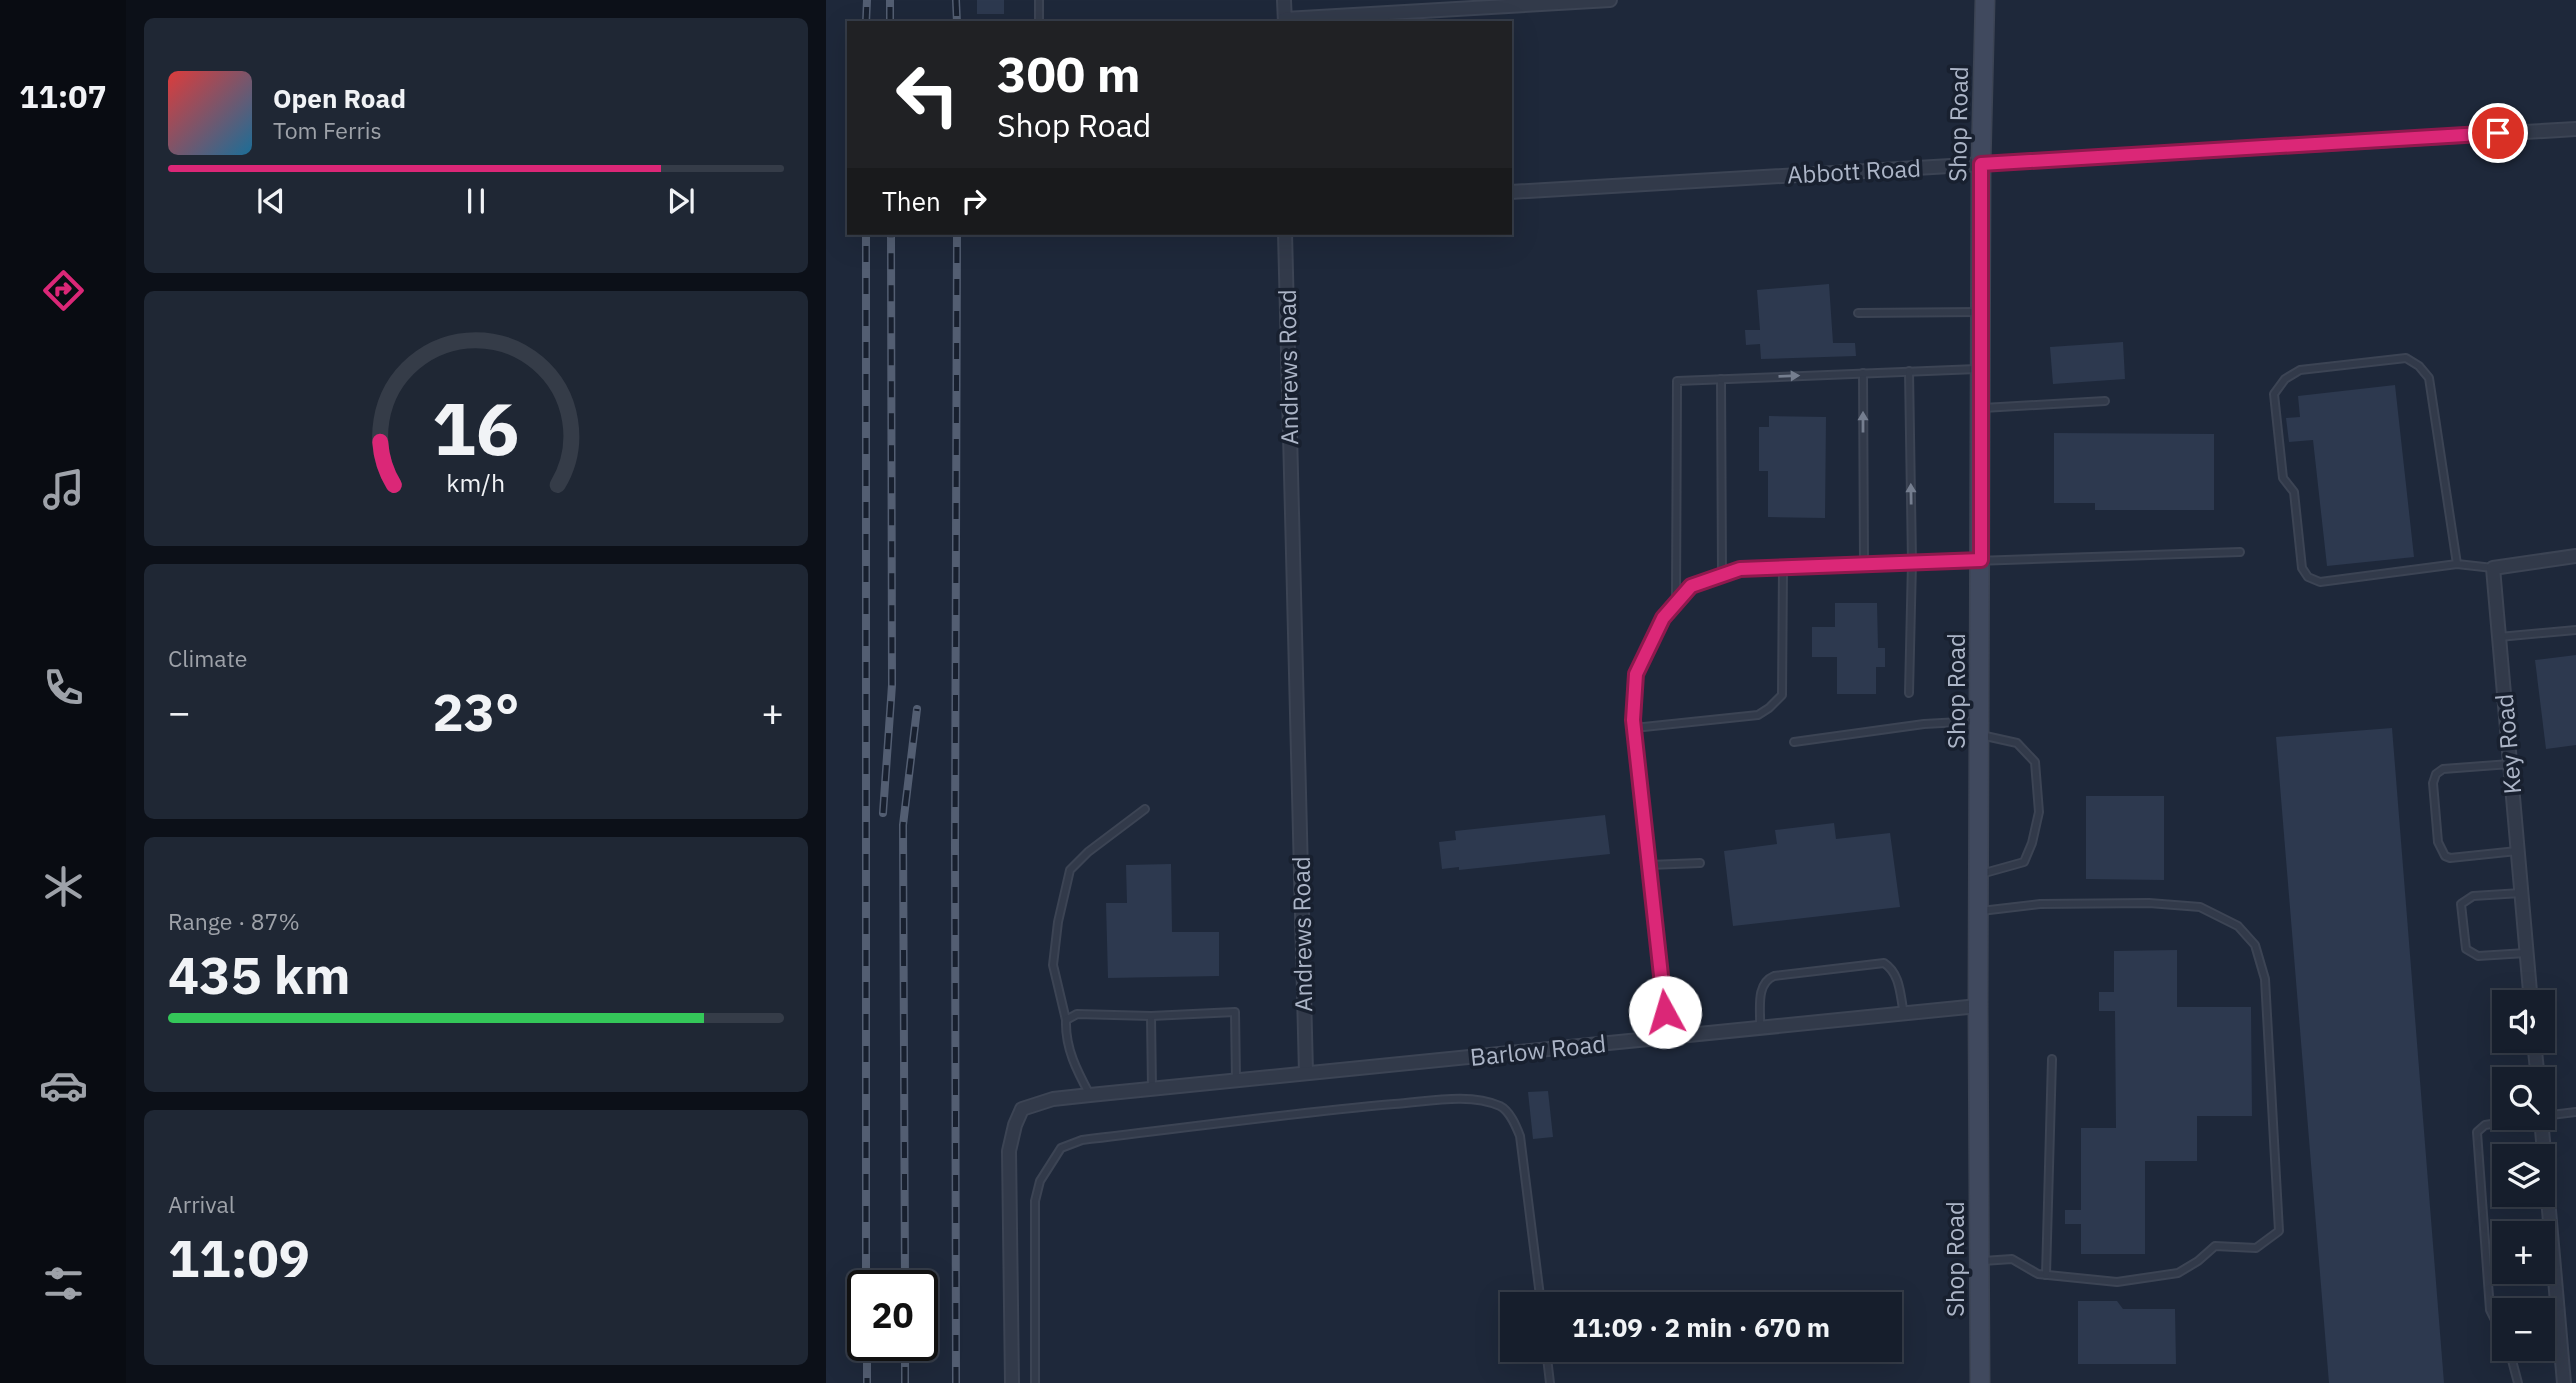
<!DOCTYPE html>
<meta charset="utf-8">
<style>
body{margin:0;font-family:"IBM Plex Sans",sans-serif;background:#1f2734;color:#f1f3f6;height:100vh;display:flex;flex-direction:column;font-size:26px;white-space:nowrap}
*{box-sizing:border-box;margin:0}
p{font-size:23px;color:#9ea2a9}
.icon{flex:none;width:38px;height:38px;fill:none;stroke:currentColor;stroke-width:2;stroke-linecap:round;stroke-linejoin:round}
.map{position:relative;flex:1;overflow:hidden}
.drawer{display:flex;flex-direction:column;gap:18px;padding:18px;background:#0c1018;width:700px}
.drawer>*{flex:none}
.top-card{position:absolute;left:21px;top:21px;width:665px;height:214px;border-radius:0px;box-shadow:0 7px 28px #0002,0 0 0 2px #353c48;background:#202124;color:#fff;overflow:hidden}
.buttons{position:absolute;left:1666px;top:990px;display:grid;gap:14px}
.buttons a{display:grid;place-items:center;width:63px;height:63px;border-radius:0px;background:#161e2c;box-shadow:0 7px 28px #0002,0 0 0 2px #353c48;font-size:35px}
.speed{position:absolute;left:21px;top:1270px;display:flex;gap:14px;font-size:35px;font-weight:700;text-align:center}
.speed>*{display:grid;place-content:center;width:91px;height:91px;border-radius:50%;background:#161e2c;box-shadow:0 7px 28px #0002,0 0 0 2px #353c48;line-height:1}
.speed .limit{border:4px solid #111;border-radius:10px;background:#fff;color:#111}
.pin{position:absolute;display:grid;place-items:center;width:60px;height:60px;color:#fff;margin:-30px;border:4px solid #fff;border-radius:50%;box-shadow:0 2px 7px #0007}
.me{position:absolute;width:77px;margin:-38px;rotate:354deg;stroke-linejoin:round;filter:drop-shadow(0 0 5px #0008)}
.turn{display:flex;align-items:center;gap:24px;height:147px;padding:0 35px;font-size:32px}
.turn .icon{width:91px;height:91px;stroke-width:2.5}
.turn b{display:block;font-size:49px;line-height:60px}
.then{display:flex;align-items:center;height:66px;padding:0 35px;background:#0003;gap:14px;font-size:26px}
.big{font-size:52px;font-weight:700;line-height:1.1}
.drawer .card{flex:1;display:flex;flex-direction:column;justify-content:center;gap:10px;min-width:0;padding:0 24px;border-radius:10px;background:#1f2734}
.drawer .dial{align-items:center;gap:0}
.dial svg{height:182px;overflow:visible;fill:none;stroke:#353c48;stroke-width:7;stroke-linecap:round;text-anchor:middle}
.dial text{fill:#f1f3f6;stroke:none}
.song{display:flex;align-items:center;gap:21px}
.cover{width:84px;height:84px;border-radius:10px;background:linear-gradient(135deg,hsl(0 70% 55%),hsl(200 70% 35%))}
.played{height:7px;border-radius:4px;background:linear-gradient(90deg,#db2777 80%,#353c48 80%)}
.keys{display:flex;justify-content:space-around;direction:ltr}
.heat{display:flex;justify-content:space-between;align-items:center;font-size:38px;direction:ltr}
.charge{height:10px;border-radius:5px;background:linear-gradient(90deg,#34c759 87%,#353c48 0)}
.trip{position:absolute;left:674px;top:1292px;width:402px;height:70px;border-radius:0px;background:#161e2c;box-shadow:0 7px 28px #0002,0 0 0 2px #353c48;font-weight:700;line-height:70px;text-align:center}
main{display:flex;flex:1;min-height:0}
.tabs{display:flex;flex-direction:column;width:126px;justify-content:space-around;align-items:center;background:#090c12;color:#9ea2a9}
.tabs .icon{width:49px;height:49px}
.tabs .selected{color:#db2777}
.tabs b{font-size:32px;color:#f1f3f6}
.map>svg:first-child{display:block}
.building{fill:#2d394f}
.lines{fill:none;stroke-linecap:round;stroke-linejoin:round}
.lane-casing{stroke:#3c4454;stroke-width:10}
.street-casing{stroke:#3c4454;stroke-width:16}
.secondary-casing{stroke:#3c4454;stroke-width:21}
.lane{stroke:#323a4a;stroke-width:6}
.street{stroke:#323a4a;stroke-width:12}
.secondary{stroke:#40495e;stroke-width:18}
.rail-casing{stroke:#535e72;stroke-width:8}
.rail{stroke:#18202f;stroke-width:5;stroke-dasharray:16;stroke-linecap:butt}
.oneway{fill:#757e8f}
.route-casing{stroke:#8e194d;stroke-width:18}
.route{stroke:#db2777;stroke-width:12}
.labels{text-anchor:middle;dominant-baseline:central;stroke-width:7;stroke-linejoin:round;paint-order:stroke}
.street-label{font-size:24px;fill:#acb5c7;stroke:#18202f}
</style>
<main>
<nav class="tabs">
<b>11:07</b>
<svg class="icon selected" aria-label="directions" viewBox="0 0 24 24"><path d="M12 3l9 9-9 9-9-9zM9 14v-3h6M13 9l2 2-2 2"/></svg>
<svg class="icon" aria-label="music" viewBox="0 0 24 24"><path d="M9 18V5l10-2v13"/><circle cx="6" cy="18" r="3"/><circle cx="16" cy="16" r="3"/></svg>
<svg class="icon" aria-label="phone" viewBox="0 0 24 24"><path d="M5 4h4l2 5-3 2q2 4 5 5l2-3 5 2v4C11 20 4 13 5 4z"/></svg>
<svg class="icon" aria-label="climate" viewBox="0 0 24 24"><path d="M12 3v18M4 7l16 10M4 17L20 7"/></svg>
<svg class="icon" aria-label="car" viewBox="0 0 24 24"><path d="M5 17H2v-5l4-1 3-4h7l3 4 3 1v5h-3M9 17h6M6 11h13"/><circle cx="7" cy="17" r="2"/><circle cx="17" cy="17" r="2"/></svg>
<svg class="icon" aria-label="filters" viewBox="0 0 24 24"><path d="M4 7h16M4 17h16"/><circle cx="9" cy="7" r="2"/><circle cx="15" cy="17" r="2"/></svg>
</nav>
<section class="drawer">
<div class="card">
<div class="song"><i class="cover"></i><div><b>Open Road</b><p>Tom Ferris</p></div></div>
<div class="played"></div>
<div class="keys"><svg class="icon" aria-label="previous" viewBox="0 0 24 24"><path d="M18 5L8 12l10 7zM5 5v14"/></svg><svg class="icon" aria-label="pause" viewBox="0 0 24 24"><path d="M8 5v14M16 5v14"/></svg><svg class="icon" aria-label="next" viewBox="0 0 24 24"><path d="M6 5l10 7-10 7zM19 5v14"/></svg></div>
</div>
<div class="card dial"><svg viewBox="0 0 100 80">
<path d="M14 69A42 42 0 1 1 86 69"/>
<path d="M14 69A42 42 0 0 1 8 50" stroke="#db2777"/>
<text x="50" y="56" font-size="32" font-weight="700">16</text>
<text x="50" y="72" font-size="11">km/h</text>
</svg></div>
<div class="card"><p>Climate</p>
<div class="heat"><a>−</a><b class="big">23°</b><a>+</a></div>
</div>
<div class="card"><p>Range · 87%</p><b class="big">435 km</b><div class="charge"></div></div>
<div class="card"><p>Arrival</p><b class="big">11:09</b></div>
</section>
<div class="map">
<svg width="1750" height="1383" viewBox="0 0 1750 1383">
<rect width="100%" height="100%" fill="#1e283a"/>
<g class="building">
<rect x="151" y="0" width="27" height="14"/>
<path d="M1003,284l4,59h22l1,13 -95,3 -1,-15 -14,1 -1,-15h15l-3,-40z"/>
<path d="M1297,342l2,37 -72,5 -3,-37z"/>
<path d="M1569,385l19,172 -87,9 -14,-126 -24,2 -3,-24 14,-1 -2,-21z"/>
<path d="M943,416l57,1 -1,101 -57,-1v-46h-9v-44h10z"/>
<path d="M1228,433l160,1v76h-119v-7h-41z"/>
<path d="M1009,603h42l1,45h7v19h-9v27h-39v-37h-25v-30h23z"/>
<path d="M1750,655v90l-30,4 -11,-89z"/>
<path d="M1566,728l52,655h-115l-53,-646z"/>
<path d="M1260,796h78v84l-78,-1z"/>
<path d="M779,815l5,39 -151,16v-3l-17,2 -3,-27 17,-2 -1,-9z"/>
<path d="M1008,823l2,16 54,-6 10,74 -167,19 -9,-75 53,-7 -2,-14z"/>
<path d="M345,864l1,68h47v44l-111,2 -2,-75h21l-1,-38z"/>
<path d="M1351,950v57h74l1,109h-55v45h-52v93h-64v-30h-16v-14h16v-82h35l-1,-117h-16v-19h15v-41z"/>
<path d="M722,1091l5,46 -20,2 -5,-47z"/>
<path d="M1252,1301h39l6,8h52l1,55h-98z"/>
</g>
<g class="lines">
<defs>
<g id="lane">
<path d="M213,0v23"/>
<path d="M1032,313l121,-1"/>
<path d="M1037,373l1,191"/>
<path d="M895,379l1,196"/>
<path d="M1157,408l122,-7"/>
<path d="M1631,564l-28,-186 -10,-12 -13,-8 -106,12 -15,9 -11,15 9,84 11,14 8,76 6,9 12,5 137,-18 36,4"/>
<path d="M850,603l1,-222 300,-12"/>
<path d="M1673,637l77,-7"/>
<path d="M1083,693l3,-131 -3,-191"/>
<path d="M808,728l124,-13 11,-7 13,-13 1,-128"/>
<path d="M968,742l130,-18 54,-3"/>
<path d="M1684,764l-67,5 -7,5 -3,9 5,59 7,14 5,2 67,-7"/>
<path d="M823,865l51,-2"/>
<path d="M1155,874l43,-12 8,-19 7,-31 -4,-50 -18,-19 -36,-8"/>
<path d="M1695,893l-48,3 -12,8 5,45 12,7 48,-3"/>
<path d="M1155,911l59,-7 109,-1 51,4 38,19 17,19 10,34 14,252 -23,17 -41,-2 -17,15 -20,12 -61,9 -79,-8 -26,-15 -29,2"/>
<path d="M325,1016l1,73"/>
<path d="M240,1020l-13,-55 5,-43 12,-52 18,-18 57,-43"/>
<path d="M934,1027c1,-17 -5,-43 14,-51l110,-13c17,11 16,33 20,51"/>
<path d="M842,1037l-35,-317 3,-46 27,-56 28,-32 48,-17 501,-17"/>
<path d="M264,1095c-13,-24 -25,-47 -24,-75l11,-6 74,2 84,-4 1,68"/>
<path d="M1717,1116l33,-4"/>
<path d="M1220,1275l6,-216"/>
<path d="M1678,1338l-14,-28 -13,-178 8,-7 44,-7"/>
<path d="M720,1349l4,34"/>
<path d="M1683,1349l9,34"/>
<path d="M209,1383v-182l5,-20 21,-33 21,-8c104,-12 208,-27 312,-36 32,-2 75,-12 106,2 10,5 16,20 20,30l21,168"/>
</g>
<g id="street">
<path d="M458,0l1,23"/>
<path d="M459,19l325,-19"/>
<path d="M684,192l1066,-63"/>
<path d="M459,233l21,840"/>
<path d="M1705,1003l-38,-435 83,-12"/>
<path d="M1708,1041l4,39"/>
<path d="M1715,1118l23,265"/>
<path d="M186,1383l-3,-232 6,-26 7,-16 31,-10 37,-4 888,-89"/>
</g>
<path id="secondary" d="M1154,1383l-2,-377 3,-842 4,-164"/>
</defs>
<use href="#lane" class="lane-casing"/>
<use href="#street" class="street-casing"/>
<use href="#secondary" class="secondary-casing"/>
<use href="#lane" class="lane"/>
<use href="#street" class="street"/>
<use href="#secondary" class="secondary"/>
<defs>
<g id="rail">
<path d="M130,0l1,23"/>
<path d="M40,23l1,-23"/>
<path d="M64,23v-23"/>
<path d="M57,813l9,-128 -1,-452"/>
<path d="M40,1286v-1053"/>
<path d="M79,1286l-2,-461 14,-116"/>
<path d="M41,1346v37"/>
<path d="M79,1383v-37"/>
<path d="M130,1383l-1,-536 2,-614"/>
</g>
</defs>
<use href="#rail" class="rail-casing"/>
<use href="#rail" class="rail"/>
</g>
<defs><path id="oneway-solid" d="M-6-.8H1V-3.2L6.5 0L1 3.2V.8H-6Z" transform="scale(1.75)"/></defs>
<g class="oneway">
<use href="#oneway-solid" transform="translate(963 376) rotate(-2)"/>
<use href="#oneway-solid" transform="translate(1037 422) rotate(-90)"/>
<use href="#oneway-solid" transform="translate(1085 494) rotate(-91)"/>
</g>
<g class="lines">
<defs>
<path id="route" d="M839,1012l-32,-292 3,-46 27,-56 28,-32 49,-17 241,-9v-396l517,-31"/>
</defs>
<use href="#route" class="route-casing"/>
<use href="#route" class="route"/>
</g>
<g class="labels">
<g class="street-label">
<text transform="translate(1132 124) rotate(-89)">Shop Road</text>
<text transform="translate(1028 171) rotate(-3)">Abbott Road</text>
<text transform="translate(462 367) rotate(-91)">Andrews Road</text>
<text transform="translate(1130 691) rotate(-90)">Shop Road</text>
<text transform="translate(1682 744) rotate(-95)">Key Road</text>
<text transform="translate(476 934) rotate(-91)">Andrews Road</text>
<text transform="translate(712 1050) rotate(-6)">Barlow Road</text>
<text transform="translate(1129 1259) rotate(-90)">Shop Road</text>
</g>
</g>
</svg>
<div class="buttons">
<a><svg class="icon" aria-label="sound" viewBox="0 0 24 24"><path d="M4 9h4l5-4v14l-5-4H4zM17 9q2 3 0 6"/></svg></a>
<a><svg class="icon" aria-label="search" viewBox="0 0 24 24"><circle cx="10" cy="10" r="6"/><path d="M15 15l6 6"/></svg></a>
<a><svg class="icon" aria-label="layers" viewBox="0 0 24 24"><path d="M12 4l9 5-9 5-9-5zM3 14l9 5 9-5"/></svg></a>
<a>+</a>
<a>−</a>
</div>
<div class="speed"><div class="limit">20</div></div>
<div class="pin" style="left:1672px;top:133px;background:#d93025"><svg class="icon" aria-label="arrive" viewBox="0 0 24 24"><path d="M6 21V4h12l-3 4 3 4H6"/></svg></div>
<svg class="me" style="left:839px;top:1012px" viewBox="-20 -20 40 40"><circle r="19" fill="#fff"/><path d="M0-13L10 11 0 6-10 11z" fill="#db2777"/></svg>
<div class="trip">11:09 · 2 min · 670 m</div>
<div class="top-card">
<div class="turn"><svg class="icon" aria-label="left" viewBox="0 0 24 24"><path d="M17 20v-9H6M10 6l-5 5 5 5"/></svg><div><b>300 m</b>Shop Road</div></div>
<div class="then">Then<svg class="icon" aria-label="right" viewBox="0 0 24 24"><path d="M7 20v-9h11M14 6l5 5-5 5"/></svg></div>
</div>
</div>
</main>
